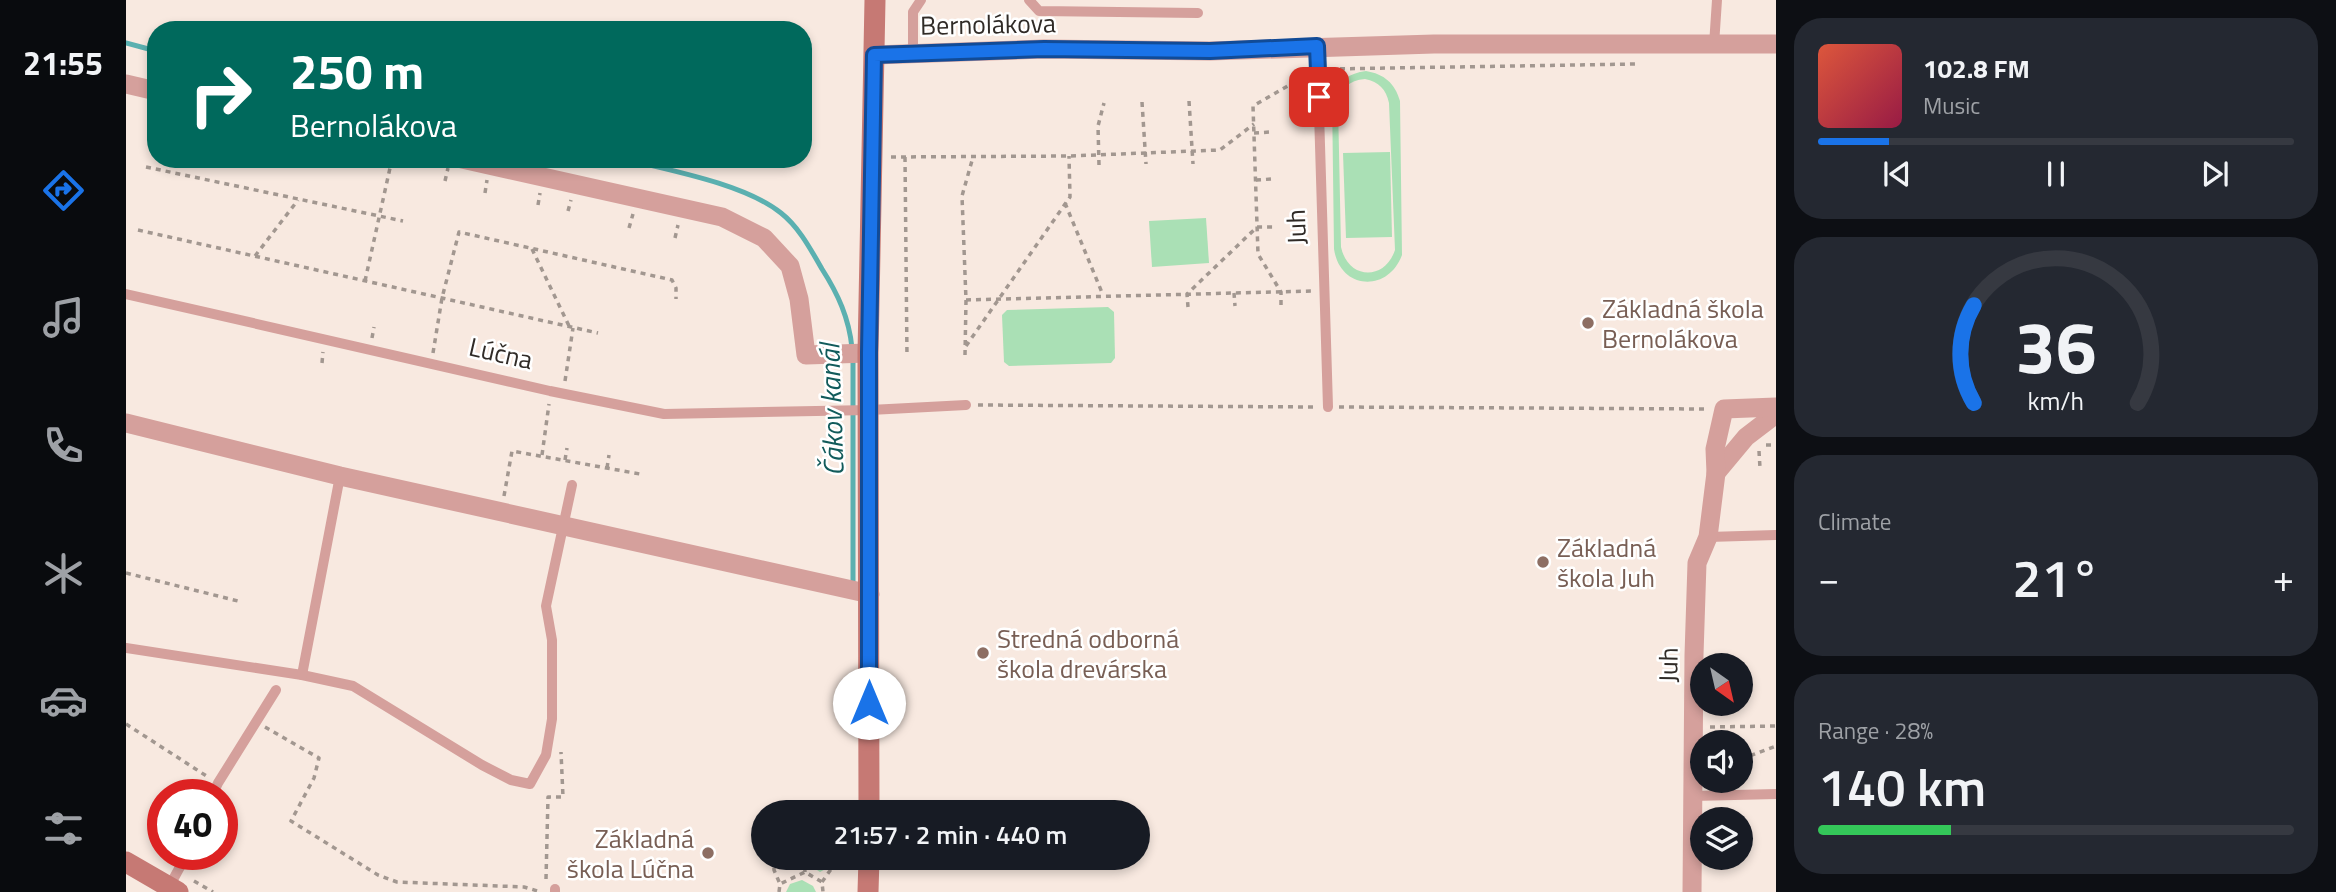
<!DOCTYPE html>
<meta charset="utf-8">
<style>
body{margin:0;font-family:"Titillium Web",sans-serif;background:#242831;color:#f1f3f6;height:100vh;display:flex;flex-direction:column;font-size:26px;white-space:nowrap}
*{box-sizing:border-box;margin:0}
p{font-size:23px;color:#9ea1a6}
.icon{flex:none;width:38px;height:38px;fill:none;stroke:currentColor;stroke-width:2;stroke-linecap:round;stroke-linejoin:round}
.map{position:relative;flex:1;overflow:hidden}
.panel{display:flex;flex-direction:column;gap:18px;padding:18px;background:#0d0f14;width:560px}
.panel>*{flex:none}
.top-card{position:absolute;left:21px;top:21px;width:665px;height:147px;border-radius:28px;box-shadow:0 4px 10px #0003;background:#00695c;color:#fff;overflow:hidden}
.needle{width:46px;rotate:146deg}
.controls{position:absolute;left:1564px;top:653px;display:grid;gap:14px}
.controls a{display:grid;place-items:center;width:63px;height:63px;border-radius:50%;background:#171b24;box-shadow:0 4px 10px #0003;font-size:35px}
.speed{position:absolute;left:21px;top:779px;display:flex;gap:14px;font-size:35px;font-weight:700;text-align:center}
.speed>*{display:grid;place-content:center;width:91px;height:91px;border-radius:50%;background:#171b24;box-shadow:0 4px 10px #0003;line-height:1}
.speed .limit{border:10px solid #d22;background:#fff;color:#111}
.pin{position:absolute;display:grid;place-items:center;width:60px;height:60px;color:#fff;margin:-30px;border-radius:14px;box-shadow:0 4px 10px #0006}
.me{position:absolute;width:77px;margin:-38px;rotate:0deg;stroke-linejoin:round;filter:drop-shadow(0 0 5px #0008)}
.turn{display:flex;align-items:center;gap:24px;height:147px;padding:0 28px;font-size:32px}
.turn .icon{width:91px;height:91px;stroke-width:2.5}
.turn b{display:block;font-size:49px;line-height:60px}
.big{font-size:52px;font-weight:600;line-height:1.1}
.panel .card{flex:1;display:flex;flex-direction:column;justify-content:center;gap:10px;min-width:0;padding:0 24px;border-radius:28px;background:#242831}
.panel .dial{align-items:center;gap:0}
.dial svg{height:182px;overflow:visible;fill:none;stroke:#363941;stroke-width:7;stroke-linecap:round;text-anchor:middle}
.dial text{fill:#f1f3f6;stroke:none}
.song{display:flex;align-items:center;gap:21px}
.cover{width:84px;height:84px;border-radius:10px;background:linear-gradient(135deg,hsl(10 70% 55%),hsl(340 70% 35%))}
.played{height:7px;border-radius:4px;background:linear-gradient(90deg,#1a73e8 15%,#363941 15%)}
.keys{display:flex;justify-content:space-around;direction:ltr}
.heat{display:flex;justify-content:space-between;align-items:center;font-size:38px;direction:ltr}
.charge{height:10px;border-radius:5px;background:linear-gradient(90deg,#34c759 28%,#363941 0)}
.trip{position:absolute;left:625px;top:800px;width:399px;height:70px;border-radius:35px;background:#171b24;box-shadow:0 4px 10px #0003;font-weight:600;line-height:70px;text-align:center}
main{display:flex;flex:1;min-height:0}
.dock{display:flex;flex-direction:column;width:126px;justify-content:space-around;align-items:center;background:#090b0e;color:#9ea1a6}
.dock .icon{width:49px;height:49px}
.dock .current{color:#1a73e8}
.dock b{font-size:32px;color:#f1f3f6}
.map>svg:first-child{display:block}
.green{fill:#aae0b5;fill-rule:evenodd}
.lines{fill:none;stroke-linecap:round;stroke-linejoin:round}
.stream{stroke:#5bb0b0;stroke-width:5}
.path{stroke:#a29790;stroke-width:3.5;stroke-dasharray:5 5;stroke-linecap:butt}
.lane{stroke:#d5a09c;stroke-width:10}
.street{stroke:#d5a09c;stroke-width:19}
.secondary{stroke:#c67974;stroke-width:21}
.route-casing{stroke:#114b97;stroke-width:18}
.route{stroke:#1a73e8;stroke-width:12}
.education-dot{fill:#8d6e63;stroke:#fff;stroke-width:2.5}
.labels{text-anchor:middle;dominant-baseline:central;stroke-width:5;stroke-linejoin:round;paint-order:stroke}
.street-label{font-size:26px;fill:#302b27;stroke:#fff}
.education-label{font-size:26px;fill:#785e54;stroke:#fff;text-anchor:start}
.water-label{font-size:28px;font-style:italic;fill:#125b5b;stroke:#fff}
</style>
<main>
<nav class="dock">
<b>21:55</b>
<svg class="icon current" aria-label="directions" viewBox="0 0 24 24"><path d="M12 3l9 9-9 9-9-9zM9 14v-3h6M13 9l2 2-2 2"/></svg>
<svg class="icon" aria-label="music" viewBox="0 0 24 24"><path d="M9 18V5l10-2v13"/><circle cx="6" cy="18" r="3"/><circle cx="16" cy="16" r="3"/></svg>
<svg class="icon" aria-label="phone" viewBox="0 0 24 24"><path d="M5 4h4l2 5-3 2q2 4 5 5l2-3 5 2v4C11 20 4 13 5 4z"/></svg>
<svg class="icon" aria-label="climate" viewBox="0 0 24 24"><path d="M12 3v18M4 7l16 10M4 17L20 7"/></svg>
<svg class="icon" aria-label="car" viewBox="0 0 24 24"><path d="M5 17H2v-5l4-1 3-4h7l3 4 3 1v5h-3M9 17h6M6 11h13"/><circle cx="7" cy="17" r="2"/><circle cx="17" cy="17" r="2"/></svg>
<svg class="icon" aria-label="filters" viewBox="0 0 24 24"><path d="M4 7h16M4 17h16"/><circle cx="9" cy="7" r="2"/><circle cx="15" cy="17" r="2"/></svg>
</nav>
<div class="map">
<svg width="1650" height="892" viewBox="0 0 1650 892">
<rect width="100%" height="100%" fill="#f8e9e0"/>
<g class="green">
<path d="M1240,71c18,3 29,12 34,30l2,154c-14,38 -62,35 -68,-6l-2,-153c7,-15 17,-23 34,-25zM1239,79c14,3 21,10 24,24l6,147c-10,31 -47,30 -54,-3l-3,-143c2,-15 11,-24 27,-25z"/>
<path d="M1264,152l2,85 -46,1 -3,-85z"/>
<path d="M1080,218l3,45 -57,4 -3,-46z"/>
<path d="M982,307l6,5 1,46 -4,5 -102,3 -5,-4 -2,-47 5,-5z"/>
<path d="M685,858h20l-2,9 -9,5 -9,-6z"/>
<path d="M676,880l11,6 3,6h-30l4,-8z"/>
</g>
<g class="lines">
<g class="stream">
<path d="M0,43l30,8"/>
<path d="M498,159c45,11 121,25 157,54 18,14 30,37 41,56 16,25 27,49 30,79"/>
<path d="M727,358v224"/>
</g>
<g class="path">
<path d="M1204,69l307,-5"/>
<path d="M1063,101l4,63"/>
<path d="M1016,102l4,62"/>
<path d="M26,118l2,-12"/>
<path d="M1128,133l17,-1"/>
<path d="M765,157l178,-1 151,-6 34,-26"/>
<path d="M779,157l2,200"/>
<path d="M973,165l-1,-39 6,-23"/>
<path d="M20,167l257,54"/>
<path d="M1130,180l16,-1"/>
<path d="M319,181l3,-13"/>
<path d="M359,193l2,-13"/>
<path d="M939,203l38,92"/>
<path d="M412,205l2,-12"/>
<path d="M442,211l3,-11"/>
<path d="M503,228l4,-14"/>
<path d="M12,230l460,103"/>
<path d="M549,238l3,-13"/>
<path d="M406,249l37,77"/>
<path d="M129,256l43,-56"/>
<path d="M239,281l27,-122"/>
<path d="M1108,293l1,13"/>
<path d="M840,300l346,-9"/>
<path d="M1155,305v-13l-23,-38 -5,-148 54,-31"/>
<path d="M1062,307l-1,-13 70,-67h16"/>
<path d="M246,338l2,-11"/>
<path d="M840,346l104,-149 -1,-41"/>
<path d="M307,353l9,-55 17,-66 213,48 4,8v11"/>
<path d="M839,355l1,-55 -4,-104 11,-39"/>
<path d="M196,363l1,-11"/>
<path d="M439,381l8,-53"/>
<path d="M852,405l339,2"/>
<path d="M1213,407l367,2"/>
<path d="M1640,445h10"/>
<path d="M1633,451l1,17"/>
<path d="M416,455l7,-51"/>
<path d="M439,460l2,-12"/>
<path d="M481,468l2,-13"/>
<path d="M378,496l8,-45 128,23"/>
<path d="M0,573l112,28"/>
<path d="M0,724l82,53"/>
<path d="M139,727l54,31 -5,20 -23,43 87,54 19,7 127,5 17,5"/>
<path d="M1584,727l66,-1"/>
<path d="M1615,759l35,-13"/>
<path d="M648,858v12l6,14"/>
<path d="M678,858l1,14"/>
<path d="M420,879l2,-82h15l-2,-45"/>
<path d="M68,881l19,11"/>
<path d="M696,882l12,-17 -1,-7"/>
<path d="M653,892l1,-8 25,-12 17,10 1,10"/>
</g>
<g class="lane">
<path d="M903,0l10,11 159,2"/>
<path d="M1588,45l3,-45"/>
<path d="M1191,47l11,360"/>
<path d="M787,54v-42l8,-12"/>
<path d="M0,294l424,97 114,23 206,-4 96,-5"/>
<path d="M1582,537l68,-2"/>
<path d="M0,648l176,27 51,11 129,79 29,15 19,4 16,-29 6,-36v-79l-6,-34 26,-121"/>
<path d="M176,675l38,-199"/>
<path d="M87,794l5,-11 58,-93"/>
<path d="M1567,796l83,-2"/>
<path d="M43,887l18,-33"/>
<path d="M429,892v-3"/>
</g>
<g class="street">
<path d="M748,55l170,-6 166,2 224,-7h342"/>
<path d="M0,84l30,7"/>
<path d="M336,159l260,58 42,21 26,28 9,33 7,56 62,-2"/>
<path d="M0,423l214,53 530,118"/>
<path d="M1590,473l30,-36 30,-23"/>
<path d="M1566,892l2,-237 3,-92 11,-26 8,-64 -1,-24 9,-40 52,-2"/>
</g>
<g class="secondary">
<path d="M743,812l-1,-459 7,-353"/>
<path d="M0,862l52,30"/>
<path d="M742,892l1,-34"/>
</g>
</g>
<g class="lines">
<defs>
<path id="route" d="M743,703v-350l5,-298 170,-6 166,2 107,-5 2,51"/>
</defs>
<use href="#route" class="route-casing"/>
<use href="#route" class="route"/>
</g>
<g class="education-dot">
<circle cx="1462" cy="323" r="7"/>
<circle cx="1417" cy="562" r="7"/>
<circle cx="857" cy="653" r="7"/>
<circle cx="582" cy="853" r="7"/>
</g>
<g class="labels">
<g class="street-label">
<text transform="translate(862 24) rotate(-1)">Bernolákova</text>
<text transform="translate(1170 227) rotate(-92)">Juh</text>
<text transform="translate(375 353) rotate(13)">Lúčna</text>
<text transform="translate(1542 665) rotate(-89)">Juh</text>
</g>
<g class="education-label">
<text x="1476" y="308">Základná škola<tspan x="1476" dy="30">Bernolákova</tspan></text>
<text x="1431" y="547">Základná<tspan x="1431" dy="30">škola Juh</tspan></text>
<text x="871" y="638">Stredná odborná<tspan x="871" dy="30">škola drevárska</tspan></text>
<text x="568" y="838" text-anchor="end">Základná<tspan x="568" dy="30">škola Lúčna</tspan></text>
</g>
<g class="water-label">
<text transform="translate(705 410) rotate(-92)">Čákov kanál</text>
</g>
</g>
</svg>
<div class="controls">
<a><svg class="needle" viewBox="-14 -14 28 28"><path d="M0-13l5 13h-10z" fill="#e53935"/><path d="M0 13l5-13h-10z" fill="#9ea1a6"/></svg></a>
<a><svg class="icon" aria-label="sound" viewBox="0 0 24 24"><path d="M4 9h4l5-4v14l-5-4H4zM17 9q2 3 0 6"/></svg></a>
<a><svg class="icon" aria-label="layers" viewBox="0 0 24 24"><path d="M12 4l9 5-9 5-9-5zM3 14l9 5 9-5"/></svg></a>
</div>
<div class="speed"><div class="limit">40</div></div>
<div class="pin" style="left:1193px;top:97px;background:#d93025"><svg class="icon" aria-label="arrive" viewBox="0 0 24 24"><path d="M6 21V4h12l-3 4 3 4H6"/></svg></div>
<svg class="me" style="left:743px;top:703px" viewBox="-20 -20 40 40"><circle r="19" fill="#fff"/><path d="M0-13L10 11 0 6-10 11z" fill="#1a73e8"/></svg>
<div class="trip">21:57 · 2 min · 440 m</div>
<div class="top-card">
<div class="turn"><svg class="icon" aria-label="right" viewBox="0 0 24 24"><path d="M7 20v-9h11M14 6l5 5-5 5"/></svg><div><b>250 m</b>Bernolákova</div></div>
</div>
</div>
<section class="panel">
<div class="card">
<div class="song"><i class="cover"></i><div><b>102.8 FM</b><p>Music</p></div></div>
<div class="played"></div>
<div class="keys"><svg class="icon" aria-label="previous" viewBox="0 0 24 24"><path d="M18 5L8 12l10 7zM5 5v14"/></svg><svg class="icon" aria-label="pause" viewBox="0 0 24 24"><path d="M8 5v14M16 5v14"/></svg><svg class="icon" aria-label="next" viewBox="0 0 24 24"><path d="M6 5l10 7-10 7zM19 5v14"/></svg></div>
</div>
<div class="card dial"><svg viewBox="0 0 100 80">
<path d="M14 69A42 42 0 1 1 86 69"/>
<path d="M14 69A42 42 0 0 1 14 26" stroke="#1a73e8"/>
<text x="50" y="56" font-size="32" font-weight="700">36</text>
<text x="50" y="72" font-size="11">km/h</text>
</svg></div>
<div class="card"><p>Climate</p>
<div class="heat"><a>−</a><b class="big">21°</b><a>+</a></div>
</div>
<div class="card"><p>Range · 28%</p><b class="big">140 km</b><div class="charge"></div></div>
</section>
</main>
